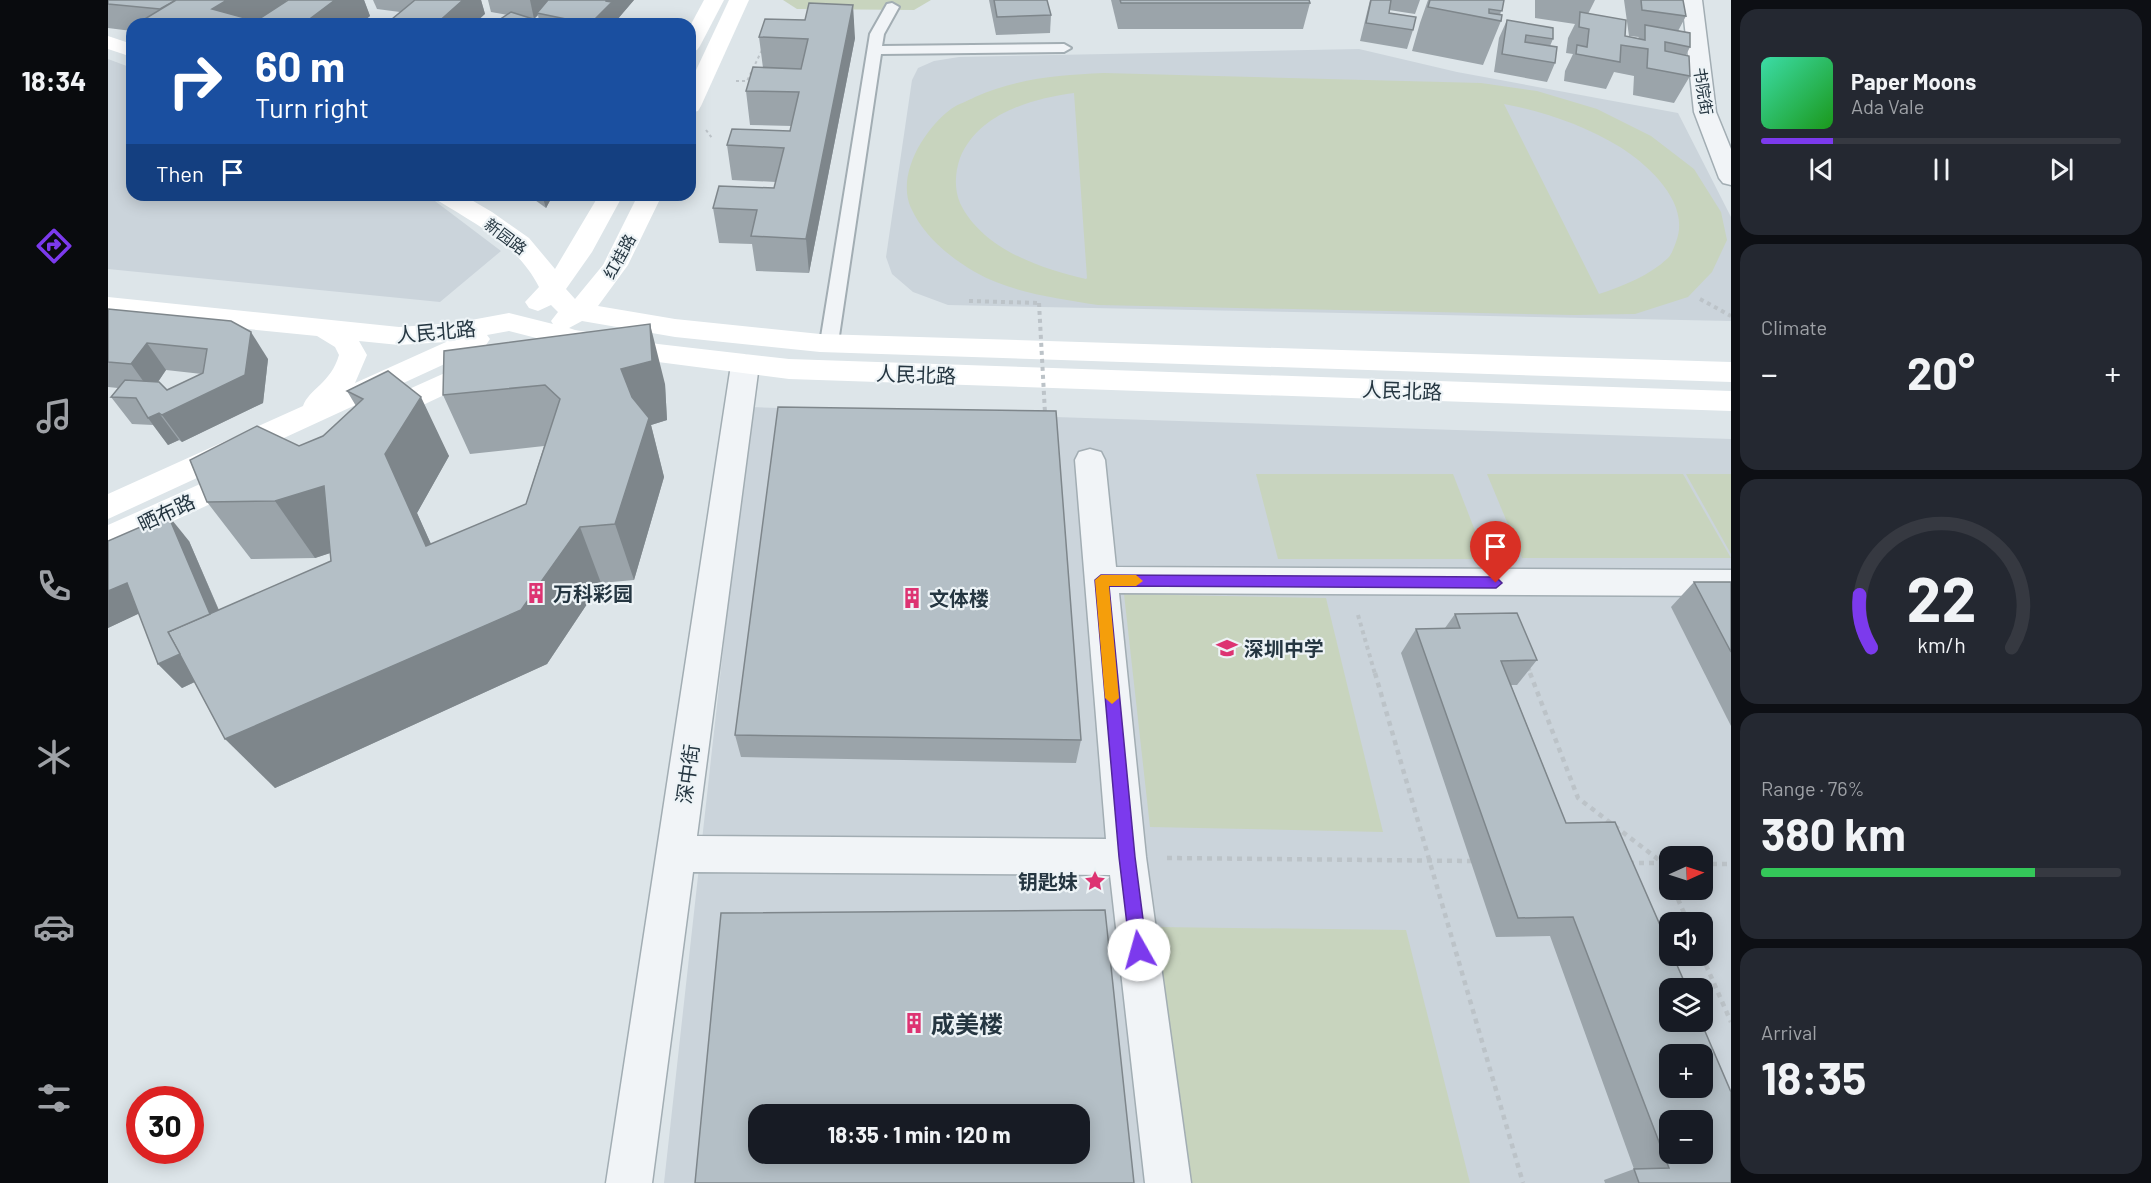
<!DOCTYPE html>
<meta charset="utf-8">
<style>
body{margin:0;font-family:Barlow,"Noto Sans SC",sans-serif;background:#242831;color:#f1f3f6;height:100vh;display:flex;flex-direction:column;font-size:22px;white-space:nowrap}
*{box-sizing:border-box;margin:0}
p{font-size:20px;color:#9ea1a6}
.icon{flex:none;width:33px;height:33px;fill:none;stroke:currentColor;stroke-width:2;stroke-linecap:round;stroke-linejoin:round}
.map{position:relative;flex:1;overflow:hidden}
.sheet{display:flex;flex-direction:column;gap:9px;padding:9px;background:#0d0f14;width:420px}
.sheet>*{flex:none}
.top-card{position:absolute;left:18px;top:18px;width:570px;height:183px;border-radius:18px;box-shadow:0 3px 15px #0003;background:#1a4fa0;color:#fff;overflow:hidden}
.needle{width:39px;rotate:87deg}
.controls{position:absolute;left:1551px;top:846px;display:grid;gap:12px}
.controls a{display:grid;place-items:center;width:54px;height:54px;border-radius:12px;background:#171b24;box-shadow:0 3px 15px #0003;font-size:30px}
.speed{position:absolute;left:18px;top:1086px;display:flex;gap:12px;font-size:30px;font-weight:700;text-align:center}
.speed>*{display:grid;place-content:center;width:78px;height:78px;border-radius:50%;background:#171b24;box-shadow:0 3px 15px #0003;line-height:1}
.speed .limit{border:9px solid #d22;background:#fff;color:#111}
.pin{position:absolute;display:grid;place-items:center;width:51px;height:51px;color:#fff;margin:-62px -26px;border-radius:50% 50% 50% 0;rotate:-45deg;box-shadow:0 0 6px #0007}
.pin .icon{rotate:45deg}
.me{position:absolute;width:66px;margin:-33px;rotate:353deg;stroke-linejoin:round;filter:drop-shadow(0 0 4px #0008)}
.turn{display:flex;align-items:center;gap:21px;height:126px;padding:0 30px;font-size:27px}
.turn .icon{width:78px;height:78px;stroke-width:2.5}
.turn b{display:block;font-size:42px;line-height:51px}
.then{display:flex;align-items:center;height:57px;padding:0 30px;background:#0003;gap:12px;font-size:22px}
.big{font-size:45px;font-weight:700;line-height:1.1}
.sheet .card{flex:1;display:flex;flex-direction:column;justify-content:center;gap:9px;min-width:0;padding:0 21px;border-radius:18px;background:#242831}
.sheet .dial{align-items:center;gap:0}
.dial svg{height:156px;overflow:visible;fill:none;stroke:#363941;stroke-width:7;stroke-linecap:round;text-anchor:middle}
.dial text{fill:#f1f3f6;stroke:none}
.song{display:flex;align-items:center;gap:18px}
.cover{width:72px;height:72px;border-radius:9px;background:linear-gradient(135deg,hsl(160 70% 55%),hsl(120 70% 35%))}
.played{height:6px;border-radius:3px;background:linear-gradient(90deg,#7c3aed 20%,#363941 20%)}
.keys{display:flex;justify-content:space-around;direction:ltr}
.heat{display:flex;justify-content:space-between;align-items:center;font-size:33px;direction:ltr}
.charge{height:9px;border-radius:4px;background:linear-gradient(90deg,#34c759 76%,#363941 0)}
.trip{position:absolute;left:640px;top:1104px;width:342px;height:60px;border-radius:18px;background:#171b24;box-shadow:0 3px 15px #0003;font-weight:700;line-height:60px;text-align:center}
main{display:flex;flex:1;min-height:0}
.dock{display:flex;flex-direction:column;width:108px;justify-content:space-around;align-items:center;background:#090b0e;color:#9ea1a6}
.dock .icon{width:42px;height:42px}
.dock .selected{color:#7c3aed}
.dock b{font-size:27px;color:#f1f3f6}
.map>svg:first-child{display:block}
.built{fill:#cbd4db;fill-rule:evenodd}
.green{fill:#c8d4be;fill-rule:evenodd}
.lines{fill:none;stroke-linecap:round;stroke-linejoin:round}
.lane-casing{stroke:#a2adb3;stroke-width:4}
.street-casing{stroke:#a2adb3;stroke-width:3}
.path-far2{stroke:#bcc3c8;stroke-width:2;stroke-dasharray:3 3;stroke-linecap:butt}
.path-far1{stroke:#bcc3c8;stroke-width:4;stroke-dasharray:4 4;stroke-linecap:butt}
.path{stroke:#bcc3c8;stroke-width:4.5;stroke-dasharray:5 5;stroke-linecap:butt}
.lane{fill:#f1f4f7;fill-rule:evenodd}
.street{fill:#f1f4f7;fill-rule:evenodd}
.secondary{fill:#fff;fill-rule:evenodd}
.path-bridge{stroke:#bcc3c8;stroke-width:4;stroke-dasharray:4 4;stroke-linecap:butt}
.wall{fill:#9ba4aa;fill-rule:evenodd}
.shaded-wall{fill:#7e868b}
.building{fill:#b4bfc6;stroke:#7e868b;stroke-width:1.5;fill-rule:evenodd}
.route{fill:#7c3aed;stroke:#51269a;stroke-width:1.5}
.slow{fill:#f59e0b}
.labels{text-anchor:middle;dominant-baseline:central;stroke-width:4.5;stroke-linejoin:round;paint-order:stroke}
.far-street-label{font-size:16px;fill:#253641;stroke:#edf3f6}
.street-label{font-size:20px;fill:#253641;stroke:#edf3f6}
.poi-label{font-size:20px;font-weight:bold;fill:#253641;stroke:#edf3f6;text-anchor:start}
.near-poi-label{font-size:24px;font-weight:bold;fill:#253641;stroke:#edf3f6;text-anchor:start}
</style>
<main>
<nav class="dock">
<b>18:34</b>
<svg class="icon selected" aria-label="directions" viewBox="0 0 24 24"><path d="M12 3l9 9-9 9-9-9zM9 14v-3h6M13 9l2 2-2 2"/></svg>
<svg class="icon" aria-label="music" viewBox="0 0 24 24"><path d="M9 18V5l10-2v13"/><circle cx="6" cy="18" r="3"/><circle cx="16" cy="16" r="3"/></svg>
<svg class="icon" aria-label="phone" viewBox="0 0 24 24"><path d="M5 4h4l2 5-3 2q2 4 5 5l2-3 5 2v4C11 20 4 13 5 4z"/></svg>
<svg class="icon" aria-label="climate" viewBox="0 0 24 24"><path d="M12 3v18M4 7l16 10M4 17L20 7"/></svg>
<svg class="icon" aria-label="car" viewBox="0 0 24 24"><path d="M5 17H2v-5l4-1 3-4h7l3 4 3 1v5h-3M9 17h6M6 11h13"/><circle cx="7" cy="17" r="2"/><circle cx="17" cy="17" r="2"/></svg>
<svg class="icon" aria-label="filters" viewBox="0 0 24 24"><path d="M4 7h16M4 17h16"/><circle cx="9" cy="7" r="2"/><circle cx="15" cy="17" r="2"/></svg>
</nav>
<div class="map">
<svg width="1623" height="1183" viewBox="0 0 1623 1183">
<rect width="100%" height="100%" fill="#dde5e9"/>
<g class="built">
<path d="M1251,49l98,23 221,41 53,104v104l-783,-16 -35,-13 -21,-18 -6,-17 26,-177 6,-12 16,-7 25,-4z"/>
<path d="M0,59l24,9v127h295l74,56 -61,51 -332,-33z"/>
<path d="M642,407l981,32v744h-1067zM1562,856h32v34h-32zM1562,922h32v34h-32zM1562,988h32v34h-32zM1562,1054h32v34h-32zM651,1114h321v40h-321zM1562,1120h32v34h-32z"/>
</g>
<g class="green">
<path d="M675,0h148l-17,10 -117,-1z"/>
<path d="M996,73l377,10 56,8 60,18 54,27 43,33 27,43 6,28 -15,32 -24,25 -53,17 -61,1 -476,-10c-42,-7 -86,-12 -123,-33 -26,-15 -52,-37 -64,-64 -15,-33 13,-79 40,-99 7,-5 17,-8 24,-12 43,-19 84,-22 129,-24zM966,93l13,185 -1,1c-45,-10 -104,-30 -126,-76 -6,-14 -5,-31 0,-45 18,-44 70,-59 114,-65zM1396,104c39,7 82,22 116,43 30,19 71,57 56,95 -2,5 -4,12 -8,16 -19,18 -45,28 -69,36z"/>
<path d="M1148,474h197l33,85h-208z"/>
<path d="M1379,474h196l48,84h-209z"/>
<path d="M1578,474h45v80z"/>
<path d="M1016,594l202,4 57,234 -233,-5z"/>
<path d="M1048,927l250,3 64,253h-281z"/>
</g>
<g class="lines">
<defs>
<path id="lane" d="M784,3l7,4 -15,27 -2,12 182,-2 7,4 -7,4 -183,2 -43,289 -2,4h-14l-2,-4 50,-309 17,-30z"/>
<g id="street">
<path d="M1574,0h20l14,112 15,37v36l-8,-2 -4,-5 -25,-66z"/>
<path d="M637,356l10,2 4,7 -62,471 409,3 -31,-379 4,-8 11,-3 11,3 4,8 11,107 615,3v26l-612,-3 27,264 45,326h-46l-35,-308 -417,-3 -41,311h-46l125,-818 4,-7z"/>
</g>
</defs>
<use href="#lane" class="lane-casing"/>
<use href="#street" class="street-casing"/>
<g class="path-far2">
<path d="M628,81h11l15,-31"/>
<path d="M598,130l6,8"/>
</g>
<g class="path-far1">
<path d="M1592,299l31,17"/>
<path d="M861,301l70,2"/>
<path d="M1250,615l17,59"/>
<path d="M1420,667l3,7"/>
</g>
<g class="path">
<path d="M1267,673l148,510"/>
<path d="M1422,673l48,125 85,65 7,16"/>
<path d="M1059,858l307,3"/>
<path d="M1521,863h41"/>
<path d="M1594,864h29"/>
<path d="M1566,890l14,32"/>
<path d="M1594,956l29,66"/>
</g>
<use href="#lane" class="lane"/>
<use href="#street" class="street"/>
<g class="secondary">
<path d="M596,0h20l-24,46 -3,4 -7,2v-26z"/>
<path d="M621,0h20l-48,106 -3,5 -8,2v-30z"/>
<path d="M0,36l24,8v13l-24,-8z"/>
<path d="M326,195h29l29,17 37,26 26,31 44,-74h24l-31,57 -26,37 9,10 28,-34 35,-70h24l-34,70 -30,41 77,13 145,15 911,28v20l-911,-30 -145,-15 -93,-16 -13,7 6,2 83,14 131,15 942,32v20l-942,-32 -131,-17 -83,-14 -66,-17 -22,4 3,4 -4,6 -378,174v-25l195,-88c6,-17 28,-23 36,-51l-4,-8 -18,-11 -209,-21v-18l291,30 56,-4 54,-10 44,11 -2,-3 7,-9 -7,-7 -13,6 -9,-3 -4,-6 14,-15c-22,-43 -62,-62 -102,-87zM251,341l40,4 47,-3 -91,41 12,-28z"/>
<path d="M377,355l10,2 4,7 -4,7 -106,50 -10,3 -10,-3 -5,-7 5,-7z"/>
<path d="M137,464l11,3 4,8 -4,8 -148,68v-26z"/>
</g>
<path class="path-bridge" d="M931,303l6,110"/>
</g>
<g class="wall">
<path d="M0,0h178v1l2,-1h76l6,16 -10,8h-228v7l-24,-3z"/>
<path d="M265,0h108l4,14 -85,-2 -23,-3z"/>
<path d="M380,0h146l-18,21v3h-123l15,-9 -17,-3zM430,15l1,6 -10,-3 5,1z"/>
<path d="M881,0h58l4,15 -1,18 -54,2z"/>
<path d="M1003,0h198l1,3 -7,26h-185z"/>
<path d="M1262,0h50l-5,14 -26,-4v3l24,17 -6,19 -47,-8z"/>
<path d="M1320,0h76l-4,15 1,6 -18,44 -71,-14 8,-28z"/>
<path d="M1427,0h60l-7,14 37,22 13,2 1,-1 -10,-1 -5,-36h59l3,16 -8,15 12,16 -4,8 4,21 -16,27 -41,-8 1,-19 -20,-4 -8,17 -42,-8 1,-10 8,-17 -7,-1 2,-15 7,-14 -40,-6z"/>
<path d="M1399,20l46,19 -3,7 5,17 -8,19 -53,-10 5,-34z"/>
<path d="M651,37l96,1 -46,235 -53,-2 -4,-27 -33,-1 -6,-35 61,-20 2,-6 -44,-2 -5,-35 63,-14 2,-5 -42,-1 -4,-34 17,-23z"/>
<path d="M420,195h25l-7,13z"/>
<path d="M0,309l160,50 -5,44 -81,39 -3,-2 -11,5 -15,-20 -21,-1 -21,-27 7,-9 -10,-1zM58,370l36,4 -35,16 -9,-8z"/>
<path d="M336,351l221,33 2,36 -16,5 13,52 -30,103 -33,3 -54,81 -272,124 -80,-106 -13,6 -24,-24 -19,-51 -31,15v-87h81l30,69 112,-49 -1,-8 -15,5 -64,1 -44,-57 92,-56 24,-10 33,-30 -9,-15 41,-20 61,85 -32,57 14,31 95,-40 18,-58 -74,8 -27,-59z"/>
<path d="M1586,582h37v144l-60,-119z"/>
<path d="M1347,614l82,46 -20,25h-6l55,138 165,360h-126l-1,-3 30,-11 -84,-233 -54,1 -95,-284 15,-24 29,-1z"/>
<path d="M627,735l346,5 -5,23 -335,-6z"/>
</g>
<g class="shaded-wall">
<path d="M119,0h59l2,4 -31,20 -45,-15z"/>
<path d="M214,0h42l6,16 -10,8h-57z"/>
<path d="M349,0h24l4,14 -11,10h-38z"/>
<path d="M422,0h23l-16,13 1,2 -4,4z"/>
<path d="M498,0h28l-18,21v3h-26z"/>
<path d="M745,5l2,33 -46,235 -3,-34z"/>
<path d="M434,195h11l-7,13z"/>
<path d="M542,324l15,60 2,36 -16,5 13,52 -30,103 -19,-56 23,-95 -17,-60z"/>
<path d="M143,332l17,27 -5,44 -81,39 -20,-27z"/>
<path d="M39,343l19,27 -15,22 -20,-28z"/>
<path d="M313,397l28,59 -32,57 40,89 -31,-56 -41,-92z"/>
<path d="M51,413l20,27 -11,5 -20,-27z"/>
<path d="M216,486l37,57 -46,15 -40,-57z"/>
<path d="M60,515l21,26 51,119 -58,28 -24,-24z"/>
<path d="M472,527l21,56 -54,81 -272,124 -50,-49z"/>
<path d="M19,583l24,25 -43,20v-37z"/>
</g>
<g class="building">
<path d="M0,0h68l-16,9 -52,-5z"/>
<path d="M68,0h51l-15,9 44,12 32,-21h47l-32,24h-162l-3,-1z"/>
<path d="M307,0h48l-27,24h-50z"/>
<path d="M440,0h58v1l6,1 -22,22 -53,-11z"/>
<path d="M886,0h53l4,15 -54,2z"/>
<path d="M1012,0h189l1,3h-189z"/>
<path d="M1263,0h20l-2,13 27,4 -3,13 -47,-7z"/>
<path d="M1322,0h74l-2,11 -13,-2v4l13,2 -1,6 -73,-14z"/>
<path d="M1533,0h42l3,16 -44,-6z"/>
<path d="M701,3l44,2 -47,234 -55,-3 6,-26 -44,-2 6,-22 55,2 10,-40 -57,-3 5,-16 58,2 9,-39 -53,-1 7,-24 48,2 7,-30 -49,-2 6,-18 40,1z"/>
<path d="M403,12l38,12h-56z"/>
<path d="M1472,12l46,8 -1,16 20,4v-15l45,8v14l-25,-5v9l24,5 1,20 -43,-8 1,-19 -27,-4 -1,17 -44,-8 1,-9 10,2 2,-18 -10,-2z"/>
<path d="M1399,20l46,8v11l-27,-4 -1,7 32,5 -2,16 -53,-9z"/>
<path d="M0,309l123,12 20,11 -6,43 -83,40 -3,-2 -11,5 -12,-20 -25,-1 14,-17 34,2 8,8 36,-17 4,-24 -60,-6 -16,21 -23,-2z"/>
<path d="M542,324l2,37 -31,8 11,28 17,21 -34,106 -35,3 -59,83 -296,129 -57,-107 163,-71 -7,-75 -49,15 -68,1 -17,-42 67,-34 42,20 24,-10 40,-37 -16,-8 41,-20 33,26 -36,57 41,92 100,-42 34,-105 -15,-14 -102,10 1,-44z"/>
<path d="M670,407l278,4 25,329 -346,-5z"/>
<path d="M60,515l42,99 -42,18 12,22 -22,10 -31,-81 -19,8v-50z"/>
<path d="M1586,582h37v70z"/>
<path d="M1409,613l20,47 -36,1 65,162 49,-1 55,126v8h3l14,32h-17v34h31l30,70v91h-92l-5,-14 35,-1 -96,-251 -55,1 -102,-289 44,-1 -5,-14zM1562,1054h32v34h-32zM1562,1120h32v34h-32z"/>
<path d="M997,910l29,273h-439l26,-270zM651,1114h321v40h-321z"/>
</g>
<path class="route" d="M993,575l395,2 6,6 -6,5 -387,-2 26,271 12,93 -2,6 -6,3 -6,-3 -3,-6 -11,-93 -24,-277z"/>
<path class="slow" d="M993,575h35l7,6 -7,5h-27l10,112 -7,6 -7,-6 -10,-118z"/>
<defs>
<symbol id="building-bare" viewBox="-9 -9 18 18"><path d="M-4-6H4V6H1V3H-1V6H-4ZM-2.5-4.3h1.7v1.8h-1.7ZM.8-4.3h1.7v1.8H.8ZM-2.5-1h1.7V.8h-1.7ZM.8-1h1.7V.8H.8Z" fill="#dd3372" stroke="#edf3f6" stroke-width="2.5" paint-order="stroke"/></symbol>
<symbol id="school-bare" viewBox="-9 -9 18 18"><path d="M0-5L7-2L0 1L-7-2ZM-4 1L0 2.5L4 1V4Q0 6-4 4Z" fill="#dd3372" stroke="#edf3f6" stroke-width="2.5" paint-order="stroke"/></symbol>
<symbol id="sight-bare" viewBox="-9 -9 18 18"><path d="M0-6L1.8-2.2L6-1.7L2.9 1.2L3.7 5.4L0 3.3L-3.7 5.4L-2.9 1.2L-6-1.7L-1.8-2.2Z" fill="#dd3372" stroke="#edf3f6" stroke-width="2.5" paint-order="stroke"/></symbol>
</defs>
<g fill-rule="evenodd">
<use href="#building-bare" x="413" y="578" width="30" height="30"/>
<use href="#building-bare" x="789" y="583" width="30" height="30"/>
<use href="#school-bare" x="1104" y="633" width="30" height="30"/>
<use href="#sight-bare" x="972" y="866" width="30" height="30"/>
<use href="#building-bare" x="791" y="1008" width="30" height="30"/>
</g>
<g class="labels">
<g class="far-street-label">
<text transform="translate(1596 91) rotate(81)">书院街</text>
<text transform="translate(398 236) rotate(37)">新园路</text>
<text transform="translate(511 256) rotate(-61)">红桂路</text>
</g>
<g class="street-label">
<text transform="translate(328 331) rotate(-5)">人民北路</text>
<text transform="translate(808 374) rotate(2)">人民北路</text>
<text transform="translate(1294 390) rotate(2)">人民北路</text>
<text transform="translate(58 512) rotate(-25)">晒布路</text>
<text transform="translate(579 774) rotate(-82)">深中街</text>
</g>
<g class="poi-label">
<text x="445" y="593">万科彩园</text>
<text x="821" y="598">文体楼</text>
<text x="1136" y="648">深圳中学</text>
<text x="970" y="881" text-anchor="end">钥匙妹</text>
</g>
<g class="near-poi-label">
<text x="823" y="1023">成美楼</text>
</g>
</g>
</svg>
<div class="controls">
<a><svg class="needle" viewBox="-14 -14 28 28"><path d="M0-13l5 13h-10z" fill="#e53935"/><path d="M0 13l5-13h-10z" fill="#9ea1a6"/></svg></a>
<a><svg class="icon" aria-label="sound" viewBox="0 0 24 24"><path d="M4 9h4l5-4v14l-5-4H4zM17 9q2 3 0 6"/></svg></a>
<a><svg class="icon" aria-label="layers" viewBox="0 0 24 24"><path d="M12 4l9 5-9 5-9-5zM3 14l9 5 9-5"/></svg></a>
<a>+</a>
<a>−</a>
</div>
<div class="speed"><div class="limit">30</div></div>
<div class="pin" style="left:1388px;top:583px;background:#d93025"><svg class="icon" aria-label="arrive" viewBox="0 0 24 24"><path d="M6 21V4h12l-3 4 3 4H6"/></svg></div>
<svg class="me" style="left:1031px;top:950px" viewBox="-20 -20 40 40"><circle r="19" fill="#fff"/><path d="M0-13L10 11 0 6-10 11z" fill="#7c3aed"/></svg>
<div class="trip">18:35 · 1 min · 120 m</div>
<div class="top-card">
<div class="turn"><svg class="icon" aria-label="right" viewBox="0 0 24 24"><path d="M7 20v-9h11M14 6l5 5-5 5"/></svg><div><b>60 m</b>Turn right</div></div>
<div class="then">Then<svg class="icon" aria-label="arrive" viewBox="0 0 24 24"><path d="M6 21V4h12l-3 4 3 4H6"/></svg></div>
</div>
</div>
<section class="sheet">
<div class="card">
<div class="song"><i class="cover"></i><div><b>Paper Moons</b><p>Ada Vale</p></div></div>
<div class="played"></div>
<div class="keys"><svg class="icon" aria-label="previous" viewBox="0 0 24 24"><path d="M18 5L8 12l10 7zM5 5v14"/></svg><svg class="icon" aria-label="pause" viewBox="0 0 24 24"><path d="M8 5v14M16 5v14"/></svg><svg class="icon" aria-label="next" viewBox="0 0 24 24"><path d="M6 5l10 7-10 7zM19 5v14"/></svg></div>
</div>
<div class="card"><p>Climate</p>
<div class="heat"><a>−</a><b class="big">20°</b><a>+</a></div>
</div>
<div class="card dial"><svg viewBox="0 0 100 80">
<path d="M14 69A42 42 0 1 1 86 69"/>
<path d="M14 69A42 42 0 0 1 8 42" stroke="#7c3aed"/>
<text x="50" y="56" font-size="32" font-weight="700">22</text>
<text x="50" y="72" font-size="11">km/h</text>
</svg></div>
<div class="card"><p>Range · 76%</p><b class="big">380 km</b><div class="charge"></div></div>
<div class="card"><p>Arrival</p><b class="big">18:35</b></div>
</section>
</main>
